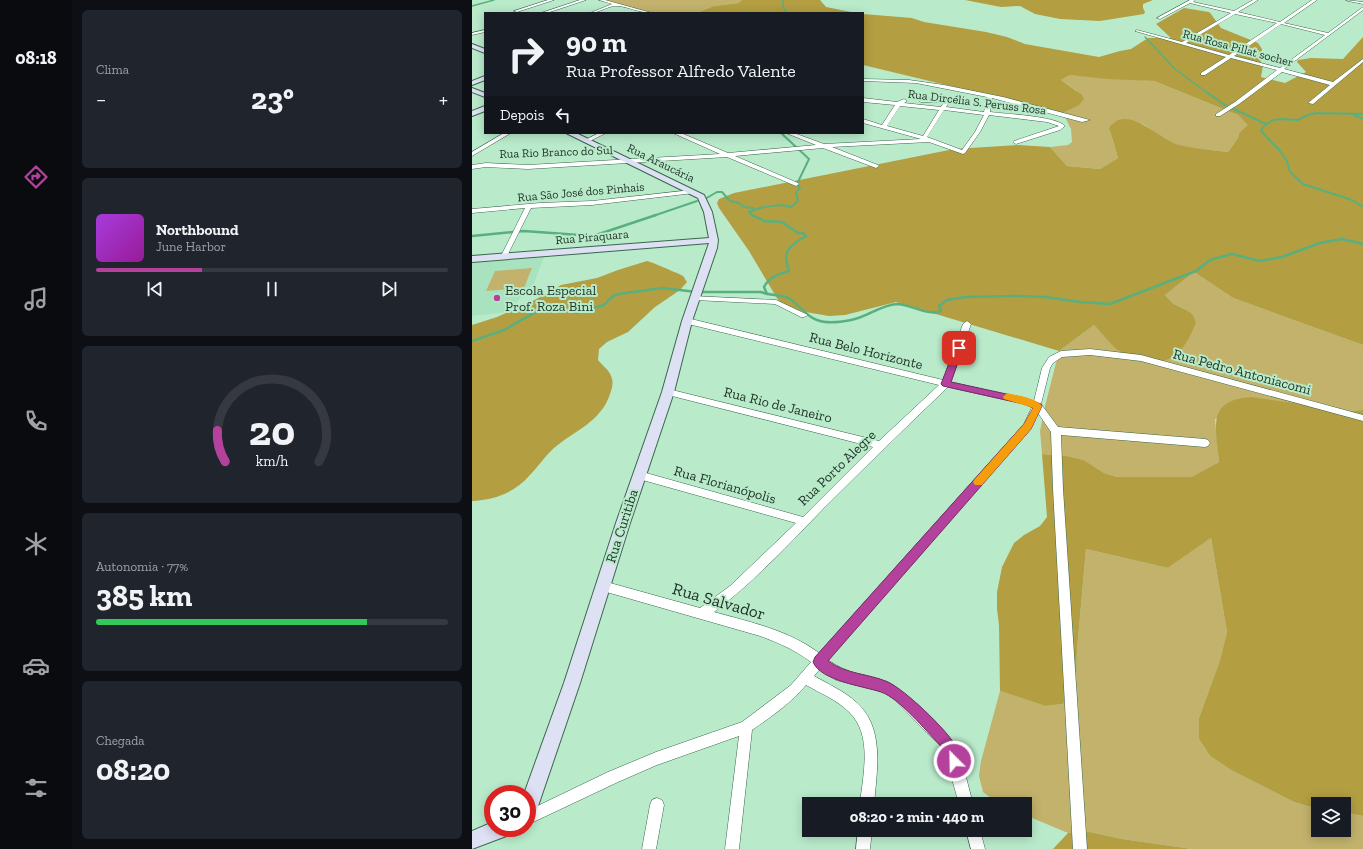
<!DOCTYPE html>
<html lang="pt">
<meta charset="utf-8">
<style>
body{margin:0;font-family:"Zilla Slab",serif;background:#20242c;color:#f1f3f6;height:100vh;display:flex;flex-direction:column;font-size:15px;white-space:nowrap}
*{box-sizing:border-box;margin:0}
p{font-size:13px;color:#9ea1a6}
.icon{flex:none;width:22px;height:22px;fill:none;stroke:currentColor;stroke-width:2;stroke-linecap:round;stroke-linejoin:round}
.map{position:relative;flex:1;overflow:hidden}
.side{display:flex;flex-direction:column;gap:10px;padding:10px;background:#0d0f14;width:400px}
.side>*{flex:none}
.banner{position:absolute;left:12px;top:12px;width:380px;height:122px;border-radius:0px;box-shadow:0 2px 10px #0003;background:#171b24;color:#f1f3f6;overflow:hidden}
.controls{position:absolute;left:839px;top:797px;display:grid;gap:8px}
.controls a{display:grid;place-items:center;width:40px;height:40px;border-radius:0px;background:#171b24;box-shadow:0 2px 10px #0003;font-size:20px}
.speed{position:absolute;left:12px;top:785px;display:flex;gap:8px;font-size:20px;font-weight:700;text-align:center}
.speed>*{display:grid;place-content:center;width:52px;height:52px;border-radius:50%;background:#171b24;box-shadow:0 2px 10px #0003;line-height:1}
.speed .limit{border:6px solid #d22;background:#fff;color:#111}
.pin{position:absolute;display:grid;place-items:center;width:34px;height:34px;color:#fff;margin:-17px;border-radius:8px;box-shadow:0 2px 6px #0006}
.me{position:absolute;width:44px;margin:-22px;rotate:337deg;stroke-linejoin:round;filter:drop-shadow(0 0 3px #0008)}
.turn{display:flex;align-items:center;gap:14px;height:84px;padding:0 16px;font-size:18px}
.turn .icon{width:52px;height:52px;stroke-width:2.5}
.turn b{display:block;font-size:28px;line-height:34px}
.then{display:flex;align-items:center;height:38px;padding:0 16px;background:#0003;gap:8px;font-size:15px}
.big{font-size:30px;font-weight:700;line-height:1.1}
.side .tile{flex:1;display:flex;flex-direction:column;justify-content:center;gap:6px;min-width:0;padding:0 14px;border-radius:6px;background:#20242c}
.side .dial{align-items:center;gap:0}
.dial svg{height:104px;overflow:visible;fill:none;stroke:#363941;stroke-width:7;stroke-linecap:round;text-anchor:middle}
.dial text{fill:#f1f3f6;stroke:none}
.song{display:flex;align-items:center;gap:12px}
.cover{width:48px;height:48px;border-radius:6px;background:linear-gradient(135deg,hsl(280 70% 55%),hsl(300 70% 35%))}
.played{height:4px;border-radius:2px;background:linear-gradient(90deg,#b4429d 30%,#363941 30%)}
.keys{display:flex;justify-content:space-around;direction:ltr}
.heat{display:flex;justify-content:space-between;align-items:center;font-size:22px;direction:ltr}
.charge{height:6px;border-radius:3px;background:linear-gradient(90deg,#34c759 77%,#363941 0)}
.trip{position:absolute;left:330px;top:797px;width:230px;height:40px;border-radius:0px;background:#171b24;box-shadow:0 2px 10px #0003;font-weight:700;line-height:40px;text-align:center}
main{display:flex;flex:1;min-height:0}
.tab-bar{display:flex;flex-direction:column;width:72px;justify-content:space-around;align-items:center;background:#090b0e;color:#9ea1a6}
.tab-bar .icon{width:28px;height:28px}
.tab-bar .selected{color:#b4429d}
.tab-bar b{font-size:18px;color:#f1f3f6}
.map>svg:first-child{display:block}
.built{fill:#a9e2be}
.green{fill:#c2b26c}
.forest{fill:#b39e42}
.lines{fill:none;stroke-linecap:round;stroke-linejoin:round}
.stream-far2{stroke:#59b07e;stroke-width:1.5}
.stream-far1{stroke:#59b07e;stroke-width:2}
.stream{stroke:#59b07e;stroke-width:2.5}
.street-casing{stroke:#39674b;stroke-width:1}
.secondary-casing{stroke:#39674b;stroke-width:2}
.street{fill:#fff;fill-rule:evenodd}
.secondary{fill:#dee1f4;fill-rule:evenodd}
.route{fill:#b4429d;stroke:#752b66}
.slow{fill:#f59e0b}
.poi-dot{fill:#b4429d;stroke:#b9ebcb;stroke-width:1.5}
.labels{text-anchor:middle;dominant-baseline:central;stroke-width:4;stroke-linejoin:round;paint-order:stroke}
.far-street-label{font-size:12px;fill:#1c2f23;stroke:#b9ebcb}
.poi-label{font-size:14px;fill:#1c2f23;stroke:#b9ebcb;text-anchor:start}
.street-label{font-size:14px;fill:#1c2f23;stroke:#b9ebcb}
.near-street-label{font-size:17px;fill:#1c2f23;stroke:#b9ebcb}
</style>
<main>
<nav class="tab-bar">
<b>08:18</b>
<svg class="icon selected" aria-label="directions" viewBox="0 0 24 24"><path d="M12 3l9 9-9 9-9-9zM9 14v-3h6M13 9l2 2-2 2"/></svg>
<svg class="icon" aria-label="music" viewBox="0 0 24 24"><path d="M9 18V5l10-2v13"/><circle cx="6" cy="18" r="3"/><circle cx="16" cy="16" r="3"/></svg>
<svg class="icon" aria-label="phone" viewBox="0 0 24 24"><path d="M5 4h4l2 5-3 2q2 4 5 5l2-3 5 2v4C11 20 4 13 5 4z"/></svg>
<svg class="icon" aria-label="climate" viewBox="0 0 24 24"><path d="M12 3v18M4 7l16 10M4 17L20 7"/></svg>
<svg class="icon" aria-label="car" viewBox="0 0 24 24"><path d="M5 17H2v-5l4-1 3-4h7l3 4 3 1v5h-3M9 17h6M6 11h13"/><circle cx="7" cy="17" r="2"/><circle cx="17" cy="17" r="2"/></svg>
<svg class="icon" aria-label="filters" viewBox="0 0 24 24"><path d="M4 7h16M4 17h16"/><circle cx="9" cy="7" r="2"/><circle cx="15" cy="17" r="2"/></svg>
</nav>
<section class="side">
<div class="tile"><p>Clima</p>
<div class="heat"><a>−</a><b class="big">23°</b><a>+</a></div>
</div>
<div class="tile">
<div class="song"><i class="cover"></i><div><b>Northbound</b><p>June Harbor</p></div></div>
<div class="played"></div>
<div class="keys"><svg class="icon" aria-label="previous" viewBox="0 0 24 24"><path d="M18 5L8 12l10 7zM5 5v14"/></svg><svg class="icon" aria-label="pause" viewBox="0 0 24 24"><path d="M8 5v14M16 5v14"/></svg><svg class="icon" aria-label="next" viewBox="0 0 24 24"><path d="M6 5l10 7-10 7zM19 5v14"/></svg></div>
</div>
<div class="tile dial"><svg viewBox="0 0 100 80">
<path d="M14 69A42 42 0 1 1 86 69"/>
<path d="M14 69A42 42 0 0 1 8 45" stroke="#b4429d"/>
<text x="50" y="56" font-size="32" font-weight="700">20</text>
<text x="50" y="72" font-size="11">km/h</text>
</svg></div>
<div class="tile"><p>Autonomia · 77%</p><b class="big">385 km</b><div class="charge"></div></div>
<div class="tile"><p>Chegada</p><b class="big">08:20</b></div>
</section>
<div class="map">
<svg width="891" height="849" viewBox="0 0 891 849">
<rect width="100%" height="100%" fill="#b9ebcb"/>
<path class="built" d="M72,257l-10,26 -26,29 -36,4v-53z"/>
<g class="green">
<path d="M129,0h141l-4,3 -24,3 -18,7h-43z"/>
<path d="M598,75l84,6 84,34 11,10 -10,8 -1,5 -10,14c-16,-2 -34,-2 -50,-7 -23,-7 -35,-33 -65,-22l-3,9 8,26 -18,11 -33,-3 -17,-19 18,-2 4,-3 -1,-13 -8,-16 15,-7 -1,-15 -16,-11z"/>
<path d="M60,268l-8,20 -38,3 9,-20z"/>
<path d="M722,272l39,26 130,47v65l-148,9 4,43 -26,15h-76l-13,-4 -20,-13 -17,-4 -25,-2 -2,-23 4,-21 15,-59 35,-26 27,28 75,-31c-4,-12 -12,-12 -22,-18 -3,-2 -6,-6 -9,-9z"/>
<path d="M739,538l16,94 -7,28 -21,58v21l11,17 21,14 63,32 24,7v21h26v-18l19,4v33h-171l-70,-10 -32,-7 -22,1 -43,-18v-11h-26l-16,-12 -4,-16 2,-15 19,-70 45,15 18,-2 13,-19 1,-35 9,-101 82,19z"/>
</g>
<g class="forest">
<path d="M270,0h78l6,7 30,6h-160l18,-7 24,-3z"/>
<path d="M493,0h188l-10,4v4l2,4 -1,2 -44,7 -40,-2 -25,-5 -15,-8 -19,1z"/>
<path d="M712,8l25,4 2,2 10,14 37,15 4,6c-1,8 -4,9 1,17l-2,11 24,6 21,-11 -9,-10 1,-2 13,-2 32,1 20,-22v308l-130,-47 -39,-26 -29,23c3,3 6,7 9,9 10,6 19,6 22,18 -9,24 -21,43 -50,40 -9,-1 -19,-4 -26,-10 -10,-8 -17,-18 -26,-27l-35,26 -163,-49 -51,13 -16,1 -35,-6 -10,-4 -6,-6 -29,-49 -30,-43 -2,-5 2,-4 15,-6 220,-44 64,-4 32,2 17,19 33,3 18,-11 -9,-30c19,-26 51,13 70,17 16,4 33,5 49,7l10,-14 1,-5 9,-8 -10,-10 -84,-34 -47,-2 -37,-4 -9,5 21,15 2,4 -6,7 -15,7 -200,-48v-51l49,4 12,4 62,10 21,5 18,7 74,13 21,-6 11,-2 17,-11h23l-15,-14z"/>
<path d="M175,261c2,0 33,13 36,15 2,2 2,4 4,6l-7,8 -25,17 -27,25 -21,10 -8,7 -1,11c4,5 11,10 13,16 3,6 1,13 -1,18 -9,28 -36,37 -56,54 -9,8 -16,19 -25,28 -15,17 -35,24 -57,25v-176l25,-8 34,-15 30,-17 36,-7 21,-8z"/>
<path d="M779,397l98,14 14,-1v406l-19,-4v-8h-26v5l-24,-7 -63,-32 -21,-14 -11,-17v-21l21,-58 7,-28 -16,-94 -43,30 -82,-19 -9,101 -1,35 -13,19 -18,2 -45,-15 -1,-66 -2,-16v-17l5,-25 12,-24 10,-8 16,-9 7,-9 -5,-63 25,2 17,4 20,13 13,4h75l27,-15c-3,-34 -13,-62 32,-65z"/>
<path d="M618,832l32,7 70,10h-139l15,-16z"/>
</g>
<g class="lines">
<g class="stream-far2">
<path d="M311,0v7l4,6"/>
<path d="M0,6l22,-6"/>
<path d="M673,37l30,32 34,25"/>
</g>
<g class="stream-far1">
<path d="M736,93l15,11 43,20"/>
<path d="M891,114l-47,-1 -8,2 -10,5 -15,-1 -10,1 -9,6 -3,5 19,20 7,10 3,11 13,12 49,16 11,7"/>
<path d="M882,115l9,4"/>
<path d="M233,199l12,-7h5l8,9 9,2 5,4 9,1v2"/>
<path d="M181,216l44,-15"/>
<path d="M281,216l-4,-4c10,-5 32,-9 42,-5l7,-6 -2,-8 4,-5 -3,-4 12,-25 -28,-26"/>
</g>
<g class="stream">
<path d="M280,215l12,6 18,1 16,11h5l3,3c-16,9 -25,15 -17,35 -10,3 -20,6 -25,16l3,7"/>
<path d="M0,236l52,-5 69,5 63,-21"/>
<path d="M0,341l32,-11 35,-20 19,-2 19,5 27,-8 9,-9 6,-2 43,-6 35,4h64c9,4 21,2 29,7 9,6 17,18 27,21 10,4 24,2 34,0 15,-2 29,-15 46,-16 12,0 34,13 44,7l-2,-5 8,-6 18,-3 52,-1 28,1 35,5 30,2 86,-33 14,-11 22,-6 28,7 22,-4 38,-14 22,-4 21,5"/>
</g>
<defs>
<g id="street">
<path d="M76,0h6l-37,12 -3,-1z"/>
<path d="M108,0h6l-39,13h-6z"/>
<path d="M127,0h6l47,13c-12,0 -23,-6 -34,-7 -9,-1 -19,7 -28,7l22,-9z"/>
<path d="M718,0h5l-2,2 41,9 19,-11h5l-20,12 42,10 32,-22h5l-33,23 44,10 35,-26v3l-79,59 49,13 30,-23v3l-50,42 -5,-1 22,-18 -48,-13 -43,32 -19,12h-4v-2l19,-12 42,-32 -46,-12 -26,17h-4v-2l25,-16 -91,-26 2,-1 45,12 49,-29 -41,-10 -30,16 -3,-1zM763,14l42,9 -48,32 -43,-12zM809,24l44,11 -45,33 -46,-12z"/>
<path d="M874,0l17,2v2l-15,-3z"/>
<path d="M13,30v2l-13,3v-2z"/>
<path d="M391,79l46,1 35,5 59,12 87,23 -8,2 -90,-24 -2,14c15,2 66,4 75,14l-5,4 -44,14 -3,-2 1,-1 45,-15 -12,-4 -58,-7 -9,17 -15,21 -2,1 -34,-12 -97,5 46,18 1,1 -3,2 -53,-20 -88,8 63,27 1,1 -3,2 -69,-29 -199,12 -42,-2 -14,2v-4l14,-2 42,2 192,-11 -47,-21h8l47,20 88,-8 -30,-12h8l30,11 97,-5 -58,-16v-4l19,6 13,-20 -32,-3v-4l34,4 7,-3 3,2 -3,2 37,4 3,-5h-23l-3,-2 3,-2 26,1 3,2 -4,6 38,5 3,-15 -71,-14 -53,-2zM428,106l39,4 -16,26 -36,-10zM472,110l40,5 -9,17 -13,18 -35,-13z"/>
<path d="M32,133h7l-39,23v-4z"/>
<path d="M127,133h7l-18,9 -5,-1z"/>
<path d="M220,190l2,1v2l-102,12 -61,3 -24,48 -3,2 -3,-2 24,-48 -53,5v-4l68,-6 52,-2z"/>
<path d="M220,296l84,4 32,15 -4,2h-3l-26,-13 -80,-4h-3z"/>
<path d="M215,318l256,62 20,-56 4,-3 4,3 -20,58 83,19 8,-33 7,-11 12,-6 29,-2 51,6 222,60v6l-222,-60 -51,-6 -28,2 -9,6 -3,5 -9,36 17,23 147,12 3,1 2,3 -2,3 -3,1 -144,-12 2,54 24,360h-14l-20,-360 -2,-57 -13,-19 -8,15 -202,232c19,14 36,14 57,21 17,6 64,50 71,67 8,17 12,38 17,56h-14l-14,-50 -5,-8 -47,-48 -10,-6 -47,-12 -16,-11 -6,7c14,8 30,15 42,26 29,25 21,68 18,102h-14c3,-30 13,-69 -11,-92 -12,-12 -29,-19 -43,-27 -15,18 -35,32 -54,45l-13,119h-14l14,-113 -82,29 -39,17 -91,43v-14l81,-39 48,-20 86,-30 49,-37 20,-23c-16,-12 -32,-19 -51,-26l-157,-45 -4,-1 -1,-4 1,-4 4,-1 97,27 30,-22 66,-63 -157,-44 -3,-1 -2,-3 2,-3 3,-1 164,46 70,-70 -205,-52 -4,-3 1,-2 3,-1 211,52 60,-56 -255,-62 -1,-2zM476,387l76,17 8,3 -8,17 -205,229c-31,-23 -69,-31 -105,-41 41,-31 75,-68 110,-104 41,-41 82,-81 124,-121z"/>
<path d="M185,798l5,2 2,5 -8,44h-14l8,-44 2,-5z"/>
<path d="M386,830h14l-2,19h-14z"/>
<path d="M494,830h14l5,19h-14z"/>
</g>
<g id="secondary">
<path d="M0,44l13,5v4l-13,-5z"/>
<path d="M13,76v4l-13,5v-4z"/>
<path d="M0,88l13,5v4l-13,-5z"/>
<path d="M13,106v5l-13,5v-5z"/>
<path d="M94,133h10l128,62 8,17 6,28 -1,8 -25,73 -18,71 -44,131 -50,160 -44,129 -3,6 -6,3v-27h-3l40,-111 52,-160 46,-131 20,-71 27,-78 -237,19v-6l237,-18 -5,-26 -6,-14z"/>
<path d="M21,822v6h18l-2,7 -37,14v-18z"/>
</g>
</defs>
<use href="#street" class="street-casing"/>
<use href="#secondary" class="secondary-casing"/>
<use href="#street" class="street"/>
<use href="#secondary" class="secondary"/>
</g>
<path class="route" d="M487,345l4,3 -12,34 74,16 16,6 1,2 -11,23 -203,232c20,14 39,12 60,21 17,8 58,47 67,63 4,6 6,14 3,21l-4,2 -5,-2 -4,-13 -5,-8c-14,-14 -41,-47 -59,-53 -18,-6 -60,-11 -68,-30l2,-5 209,-233 9,-16 -9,-4 -81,-18 -2,-2 14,-36z"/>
<path class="slow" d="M535,393c11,3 29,5 35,13l-11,23 -49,56h-7l-2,-3 2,-3 49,-55 9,-16 -29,-9 -1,-2z"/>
<circle class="poi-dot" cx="25" cy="298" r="4"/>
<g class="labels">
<g class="far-street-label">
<text transform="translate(766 48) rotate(15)">Rua Rosa Pillat socher</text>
<text transform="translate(505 102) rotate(7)">Rua Dircélia S. Peruss Rosa</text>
<text transform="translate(84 152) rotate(-2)">Rua Rio Branco do Sul</text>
<text transform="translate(189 163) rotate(26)">Rua Araucária</text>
<text transform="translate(109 192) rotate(-5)">Rua São José dos Pinhais</text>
<text transform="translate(120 237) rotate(-5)">Rua Piraquara</text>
</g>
<g class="poi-label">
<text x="33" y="290">Escola Especial<tspan x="33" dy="16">Prof. Roza Bini</tspan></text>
</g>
<g class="street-label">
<text transform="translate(394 351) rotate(14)">Rua Belo Horizonte</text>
<text transform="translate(770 372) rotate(15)">Rua Pedro Antoniacomi</text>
<text transform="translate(306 405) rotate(14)">Rua Rio de Janeiro</text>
<text transform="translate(365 468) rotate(-44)">Rua Porto Alegre</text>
<text transform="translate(253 485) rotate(16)">Rua Florianópolis</text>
<text transform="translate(150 526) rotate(-72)">Rua Curitiba</text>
</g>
<g class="near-street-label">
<text transform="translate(247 601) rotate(16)">Rua Salvador</text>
</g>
</g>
</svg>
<div class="controls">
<a><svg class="icon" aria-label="layers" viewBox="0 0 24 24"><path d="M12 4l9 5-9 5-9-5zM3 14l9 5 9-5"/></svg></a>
</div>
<div class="speed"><div class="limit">30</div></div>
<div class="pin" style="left:487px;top:348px;background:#d93025"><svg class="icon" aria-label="arrive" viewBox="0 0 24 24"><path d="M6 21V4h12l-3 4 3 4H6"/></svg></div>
<svg class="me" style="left:482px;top:761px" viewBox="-20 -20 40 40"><circle r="17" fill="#b4429d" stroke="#fff" stroke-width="3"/><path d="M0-11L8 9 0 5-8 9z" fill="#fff"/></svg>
<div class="trip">08:20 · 2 min · 440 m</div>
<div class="banner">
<div class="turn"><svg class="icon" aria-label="right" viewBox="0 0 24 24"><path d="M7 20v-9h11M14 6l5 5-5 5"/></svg><div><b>90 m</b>Rua Professor Alfredo Valente</div></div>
<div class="then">Depois<svg class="icon" aria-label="left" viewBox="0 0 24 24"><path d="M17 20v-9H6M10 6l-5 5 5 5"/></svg></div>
</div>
</div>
</main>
